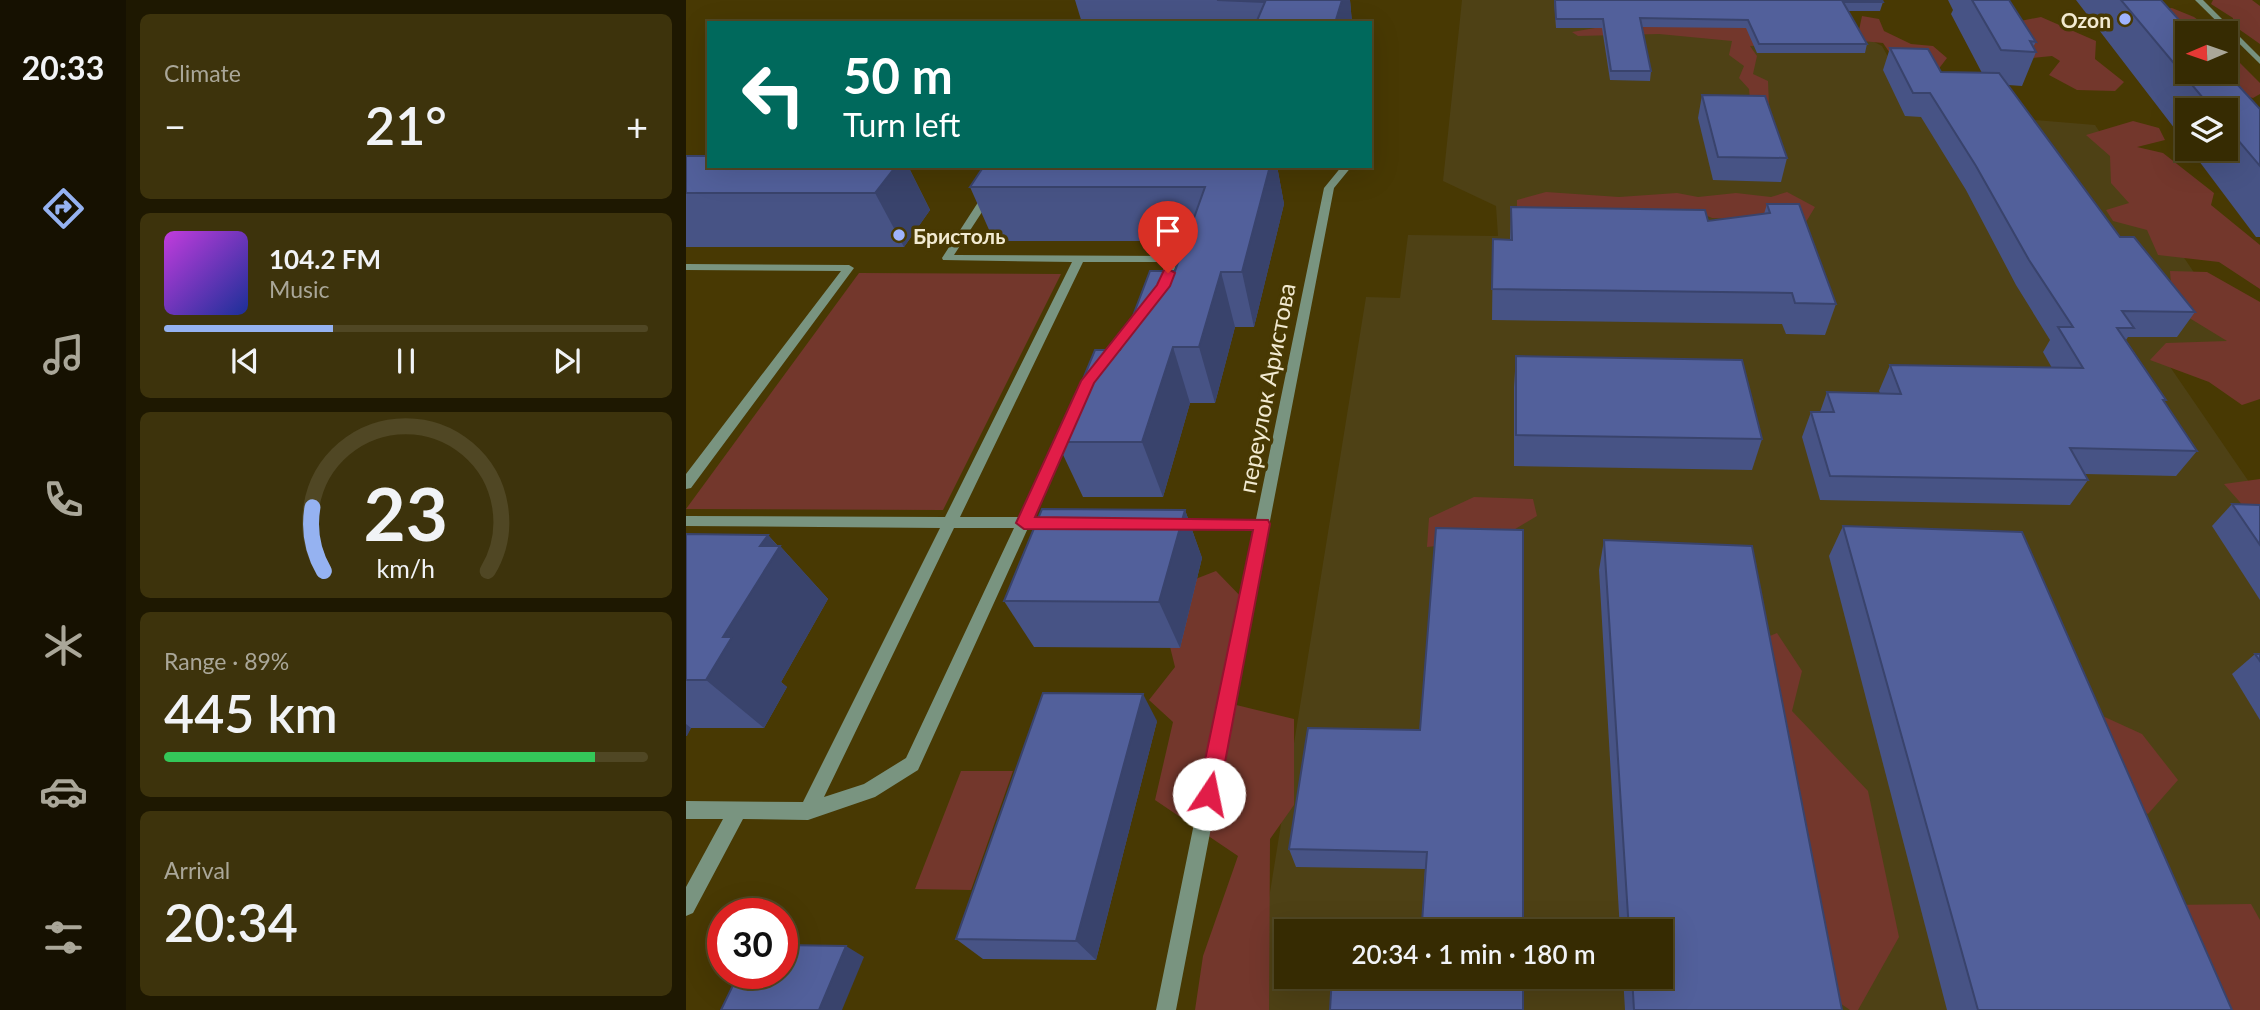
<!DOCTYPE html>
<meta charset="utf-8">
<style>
body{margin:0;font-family:Lato,sans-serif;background:#3d330c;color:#f1f3f6;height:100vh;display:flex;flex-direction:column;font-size:26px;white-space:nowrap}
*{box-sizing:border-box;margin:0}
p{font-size:23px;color:#aaa799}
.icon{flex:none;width:38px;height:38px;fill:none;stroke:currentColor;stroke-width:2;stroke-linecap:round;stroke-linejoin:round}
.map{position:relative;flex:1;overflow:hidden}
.details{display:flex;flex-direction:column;gap:14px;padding:14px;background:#1e1801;width:560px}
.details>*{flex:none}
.top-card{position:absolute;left:21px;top:21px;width:665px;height:147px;border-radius:0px;box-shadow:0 7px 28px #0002,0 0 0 2px #504724;background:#00695c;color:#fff;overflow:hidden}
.needle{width:46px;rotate:268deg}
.tools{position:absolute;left:1489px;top:21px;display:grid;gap:14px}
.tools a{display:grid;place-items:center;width:63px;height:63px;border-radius:0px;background:#362b02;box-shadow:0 7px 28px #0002,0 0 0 2px #504724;font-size:35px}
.speed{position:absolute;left:21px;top:898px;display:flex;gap:14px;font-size:35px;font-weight:700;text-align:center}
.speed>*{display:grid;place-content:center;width:91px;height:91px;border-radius:50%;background:#362b02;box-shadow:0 7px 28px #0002,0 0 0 2px #504724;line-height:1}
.speed .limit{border:10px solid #d22;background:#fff;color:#111}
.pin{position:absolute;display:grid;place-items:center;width:60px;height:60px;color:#fff;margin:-72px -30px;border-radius:50% 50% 50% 0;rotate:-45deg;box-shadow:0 0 7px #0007}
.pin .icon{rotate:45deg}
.me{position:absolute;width:77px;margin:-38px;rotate:11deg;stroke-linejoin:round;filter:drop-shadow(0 0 5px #0008)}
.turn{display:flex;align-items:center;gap:24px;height:147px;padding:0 21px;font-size:32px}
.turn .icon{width:91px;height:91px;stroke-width:2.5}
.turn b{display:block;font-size:49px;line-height:60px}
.big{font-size:52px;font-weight:600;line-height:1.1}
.details .widget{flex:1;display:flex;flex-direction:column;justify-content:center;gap:10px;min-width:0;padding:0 24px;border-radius:10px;background:#3d330c}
.details .dial{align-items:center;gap:0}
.dial svg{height:182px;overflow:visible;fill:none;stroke:#504724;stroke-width:7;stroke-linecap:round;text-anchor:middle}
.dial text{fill:#f1f3f6;stroke:none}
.song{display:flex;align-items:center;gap:21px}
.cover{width:84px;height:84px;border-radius:10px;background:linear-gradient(135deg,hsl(290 70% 55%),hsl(230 70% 35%))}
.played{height:7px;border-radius:4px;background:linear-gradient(90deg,#95b2f1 35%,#504724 35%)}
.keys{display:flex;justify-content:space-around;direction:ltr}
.heat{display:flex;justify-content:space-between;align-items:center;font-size:38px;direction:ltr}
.charge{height:10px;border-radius:5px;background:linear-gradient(90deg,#34c759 89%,#504724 0)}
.trip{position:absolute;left:588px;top:919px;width:399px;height:70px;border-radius:0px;background:#362b02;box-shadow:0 7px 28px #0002,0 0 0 2px #504724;font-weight:600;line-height:70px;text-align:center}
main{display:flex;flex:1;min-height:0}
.dock{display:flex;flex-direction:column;width:126px;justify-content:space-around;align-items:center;background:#161101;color:#aaa799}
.dock .icon{width:49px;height:49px}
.dock .current{color:#95b2f1}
.dock b{font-size:32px;color:#f1f3f6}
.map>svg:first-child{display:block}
.built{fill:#4e4115;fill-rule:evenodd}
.green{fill:#73372c}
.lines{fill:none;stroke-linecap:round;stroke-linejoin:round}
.minor{fill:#799480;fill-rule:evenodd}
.wall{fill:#475385}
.shaded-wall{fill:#39436c}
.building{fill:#52609b;stroke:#39436c;stroke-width:2}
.route{fill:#e11d48;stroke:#92132f;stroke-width:2}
.poi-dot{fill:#9fb3fd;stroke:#483903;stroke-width:2.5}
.labels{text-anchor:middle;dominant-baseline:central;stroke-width:7;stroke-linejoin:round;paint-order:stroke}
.far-poi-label{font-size:21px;font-weight:bold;fill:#f2ead1;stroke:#483903;text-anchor:end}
.street-label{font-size:24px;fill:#f2ead1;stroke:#483903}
</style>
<main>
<nav class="dock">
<b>20:33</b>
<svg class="icon current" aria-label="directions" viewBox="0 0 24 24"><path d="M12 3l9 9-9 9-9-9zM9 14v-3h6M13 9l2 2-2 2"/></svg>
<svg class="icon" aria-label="music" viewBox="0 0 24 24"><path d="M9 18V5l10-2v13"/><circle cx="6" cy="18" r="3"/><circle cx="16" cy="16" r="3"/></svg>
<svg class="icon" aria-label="phone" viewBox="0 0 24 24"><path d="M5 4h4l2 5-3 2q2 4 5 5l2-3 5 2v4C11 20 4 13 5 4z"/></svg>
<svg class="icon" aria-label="climate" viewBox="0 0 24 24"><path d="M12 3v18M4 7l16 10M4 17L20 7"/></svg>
<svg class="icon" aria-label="car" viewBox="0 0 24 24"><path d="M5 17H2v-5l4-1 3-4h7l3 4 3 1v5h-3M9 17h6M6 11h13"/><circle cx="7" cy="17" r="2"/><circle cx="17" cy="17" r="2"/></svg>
<svg class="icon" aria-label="filters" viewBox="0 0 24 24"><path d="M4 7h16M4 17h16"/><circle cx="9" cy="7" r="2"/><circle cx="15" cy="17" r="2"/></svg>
</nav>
<section class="details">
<div class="widget"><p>Climate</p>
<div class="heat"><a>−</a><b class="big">21°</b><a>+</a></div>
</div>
<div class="widget">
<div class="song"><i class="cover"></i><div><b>104.2 FM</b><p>Music</p></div></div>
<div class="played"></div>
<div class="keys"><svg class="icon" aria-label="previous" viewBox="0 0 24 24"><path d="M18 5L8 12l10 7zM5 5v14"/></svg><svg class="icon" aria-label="pause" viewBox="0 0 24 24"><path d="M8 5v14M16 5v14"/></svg><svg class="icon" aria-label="next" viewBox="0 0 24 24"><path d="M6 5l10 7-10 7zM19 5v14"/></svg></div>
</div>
<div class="widget dial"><svg viewBox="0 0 100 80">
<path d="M14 69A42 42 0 1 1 86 69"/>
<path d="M14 69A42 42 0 0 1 9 41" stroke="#95b2f1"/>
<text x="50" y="56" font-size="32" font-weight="700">23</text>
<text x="50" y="72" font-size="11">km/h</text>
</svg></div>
<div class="widget"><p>Range · 89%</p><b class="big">445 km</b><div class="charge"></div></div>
<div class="widget"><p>Arrival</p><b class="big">20:34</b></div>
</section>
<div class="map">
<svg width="1574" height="1010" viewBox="0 0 1574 1010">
<rect width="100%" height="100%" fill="#483903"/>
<path class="built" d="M776,0h414l4,11h-39l10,19 31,16 14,25 45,41 154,13 157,234 -88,-1 96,140v512h-1009l115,-713 34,1 8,-63 90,1 -2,-30 -53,-25zM600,931h375v45h-375z"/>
<g class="green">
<path d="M1527,0h39l8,6v38l-27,-19v-7l-22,-14z"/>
<path d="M1486,8l22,9 21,16h-27l-29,-24z"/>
<path d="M1176,16l17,3 5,12 27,13 22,2 14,12 -13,17 -36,-10 -15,-22 -63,-6 -18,7 -52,2 7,10 -4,18 15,7 1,24 -19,-4 -1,-12 -10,-11 5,-12 -15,-11 3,-14 -73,-7 -81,2 -6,-4 52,-9 235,7z"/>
<path d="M1355,17l55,24 -1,18 29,23 -9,9 -38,-1 -28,-15 11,-14 -8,-5 -29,3 -23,-34z"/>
<path d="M1540,49l34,34v11l-7,4 -24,-7z"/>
<path d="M1447,121l26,7 6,12 -28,7 26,6 51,40 -3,12 49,40v44l-41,-27 -61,-7 -11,-25 -34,-9 -7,-11 23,-7 -18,-20 -1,-27 -24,-21z"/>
<path d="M860,192l73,5 58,-4 21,4 38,-4 35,4 16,-5 28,15 -9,15 -94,-4 -14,-6h-181v-12z"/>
<path d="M1484,271l37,1 53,30v97l-18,6 -33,-23 -59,-22 16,-17 61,-2 -54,-33z"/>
<path d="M173,273l202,1 -118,236 -257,-1z"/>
<path d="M1574,479v46l-36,-41z"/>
<path d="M788,497l59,2 4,17 -40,24 -70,7 2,-29z"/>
<path d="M530,571l32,33 -28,97 74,18v86l-24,34 -1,171h-74l8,-54 35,-100 -83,-56 18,-78 -24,-22 26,-33 -18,-73z"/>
<path d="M1091,633l25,38 -10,40 76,80 31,146 -41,73h-8l-61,-42 -53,-318z"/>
<path d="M1388,703l68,31 36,46 -30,34 -87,-51z"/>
<path d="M275,771h52l-42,119 -56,-1z"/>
<path d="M1565,904l9,16v90h-88l-4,-105z"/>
</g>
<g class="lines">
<g class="minor">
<path d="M1509,0h8l57,57v7z"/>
<path d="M656,166h10l-18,22 -158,822h-20l98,-481h-82l-5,-1 -2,-4 2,-4 5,-1h84l68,-331z"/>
<path d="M304,189l5,3 -41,63 219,1 5,3 -10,29 -6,3 -6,-3 10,-26h-83l-123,255h59l42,-89h10l2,3 -40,87 4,5 -2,4 -7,1 -110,242 -43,27 -67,23 -65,-1 -50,94 -7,3v-29l37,-68h-37v-18l117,1 137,-274 -254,-2v-10l259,1 127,-255 -129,-2 -1,-2 44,-68zM268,528h60l-108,230 -42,26 -40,13z"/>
<path d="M0,264l163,1 5,3 -163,220 -5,1v-15l155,-203 -155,-1z"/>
<path d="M453,313l4,1v6l-38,48h-8l-2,-3 2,-3 38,-48z"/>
</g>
</g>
<g class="wall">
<path d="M389,0h275l2,23h-270z"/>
<path d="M868,0h328l1,2 -3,9h-32l19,33 -2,9h-108l-11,-25 -104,-1 9,44 -1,10 -40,-1 -8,-52h-46z"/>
<path d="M1262,0h61l27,42 -3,5 3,5 -14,34 -14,-1 112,152 75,75 -18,25h-49l-2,3 40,60 -2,3 33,48 -21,25 -91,-2 3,6 -18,25 -250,-5 -18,-63 9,-25h9l7,-20 53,1 -1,-2 11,-26 162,3 -9,-16 7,-12 -34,-55 -50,-95 -45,-73 -16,-1 -22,-46 7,-22 51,24 41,1 -31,-59 2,-4z"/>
<path d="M1390,0h85l99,109v128h-4l-66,-88h36v-39h-38v36z"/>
<path d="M1016,95l85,63 -6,24 -68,-2 -15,-62z"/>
<path d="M0,156l23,10h199l22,44 -26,37h-218z"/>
<path d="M298,166h293l7,38 -30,123h-19l-20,76h-25l-27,94h-80l-26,-55 118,-171 11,-30h-192l-24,-54z"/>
<path d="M1081,204l69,100 -11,31 -39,-1 -4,-10 -290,-4 1,-81 17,1 1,-33 197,14 56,-7z"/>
<path d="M830,356l246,83 -10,31 -238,-4v-79z"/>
<path d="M1546,504l28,1v95l-48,-74z"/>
<path d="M499,510l17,48 -22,90 -146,-1 -30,-46z"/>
<path d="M1157,526l389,484h-285l-118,-454z"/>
<path d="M0,534l82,1 10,11h2l48,53 -47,83 6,5 -23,41h-73l-5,8z"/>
<path d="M918,540l238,470h-217l-2,-34h38v-45h-41l-21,-361z"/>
<path d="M1569,654h5v66l-28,-46z"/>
<path d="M471,721l-61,239 -113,-1 -27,-20z"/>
<path d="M622,728l215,203 -101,-9 3,-53 -129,-2 -7,-18z"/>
</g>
<g class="shaded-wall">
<path d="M642,0h22l2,23h-17z"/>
<path d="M210,166h12l22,44 -26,37 -29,-54z"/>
<path d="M584,166h7l7,38 -30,123 -12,-55z"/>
<path d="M535,272l14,55 -20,76 -16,-56z"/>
<path d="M487,347l17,56 -27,94 -21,-55z"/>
<path d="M499,510l17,48 -22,90 -21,-46z"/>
<path d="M82,535l11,13 1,-2 48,53 -47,83 6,5 -23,41 -58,-48 54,-134z"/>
<path d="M457,694l14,27 -61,239 -20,-19z"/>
<path d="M0,724l5,4 -4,8h-1z"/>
<path d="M160,946l18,11 -22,53h-23z"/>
</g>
<g class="building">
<path d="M531,0h125l-7,23h-79l9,-21z"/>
<path d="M869,0h327l1,2h-40l24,42h-108l-11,-24 -108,-2 11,53h-40l-8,-52h-47z"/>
<path d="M1286,0h37l27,42 -6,-1 6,11 -35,-2z"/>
<path d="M1435,0h40l30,33h-3v39h38l34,37v57l-34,-40v-16h-13z"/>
<path d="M1204,48l38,1 13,23 58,1 121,164h14l61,75 -73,-1 12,17h-17l49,72h-3l34,51 -127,-3 18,32 -258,-4 -19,-64h23l-7,-20 74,2 -11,-29 193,3 -25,-41h15l-44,-67 -53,-94 -46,-73h-17z"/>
<path d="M1016,95l63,1 22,62 -69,-1z"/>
<path d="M0,156h23v10h187l-21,27h-189z"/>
<path d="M298,166h286l-28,106h-21l-22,75h-26l-31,95h-85l38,-92h25l30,-79h25l30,-84h-235z"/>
<path d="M1081,204h32l37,100 -41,-1 -3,-10 -300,-4 1,-50 19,1 -1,-33 194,3 3,11 62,-8z"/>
<path d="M830,356l226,4 20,79 -246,-4z"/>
<path d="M1546,504l28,1v40z"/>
<path d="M356,509l143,1 -26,92 -155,-1z"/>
<path d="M1157,526l179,6 210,478h-254z"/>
<path d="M750,528l87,2v401h-188v-5l87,-4 5,-70 -138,-3 19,-121 112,2z"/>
<path d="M0,534l82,1 -8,11h20l-57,91h9l-26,43h-20z"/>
<path d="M918,540l148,6 90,464h-208l-2,-34h29v-45h-32z"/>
<path d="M1569,654h5v7z"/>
<path d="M357,693l100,1 -67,247 -120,-2z"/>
<path d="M96,945l64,1 -27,64h-98l18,-37h43z"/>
<path d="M646,976h191v34h-193z"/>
</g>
<path class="route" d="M482,269l7,4 -5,13 -76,97 -59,134 233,3 2,4 -51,270 -3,7 -7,3 -8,-3 -3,-7 55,-264 -229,-1 -8,-6 65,-142 76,-96 7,-15z"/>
<g class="poi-dot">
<circle cx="1439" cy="19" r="7"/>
<circle cx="213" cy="235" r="7"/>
</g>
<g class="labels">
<g class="far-poi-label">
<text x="1425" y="19">Ozon</text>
<text x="227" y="235" text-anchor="start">Бристоль</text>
</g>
<g class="street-label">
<text transform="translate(580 388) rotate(-79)">переулок Аристова</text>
</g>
</g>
</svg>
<div class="tools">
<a><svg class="needle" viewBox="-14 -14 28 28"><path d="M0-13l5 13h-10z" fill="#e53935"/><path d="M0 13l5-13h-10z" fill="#aaa799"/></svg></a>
<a><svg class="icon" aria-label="layers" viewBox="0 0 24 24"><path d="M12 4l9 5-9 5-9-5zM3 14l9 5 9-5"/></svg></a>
</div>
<div class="speed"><div class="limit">30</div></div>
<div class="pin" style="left:482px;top:273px;background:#d93025"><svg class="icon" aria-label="arrive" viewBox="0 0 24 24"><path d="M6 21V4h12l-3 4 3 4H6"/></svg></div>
<svg class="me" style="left:523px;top:794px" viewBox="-20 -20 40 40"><circle r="19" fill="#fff"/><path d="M0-13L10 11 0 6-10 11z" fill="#e11d48"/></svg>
<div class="trip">20:34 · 1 min · 180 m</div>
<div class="top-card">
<div class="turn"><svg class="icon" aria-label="left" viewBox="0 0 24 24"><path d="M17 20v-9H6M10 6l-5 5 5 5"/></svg><div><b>50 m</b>Turn left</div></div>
</div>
</div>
</main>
